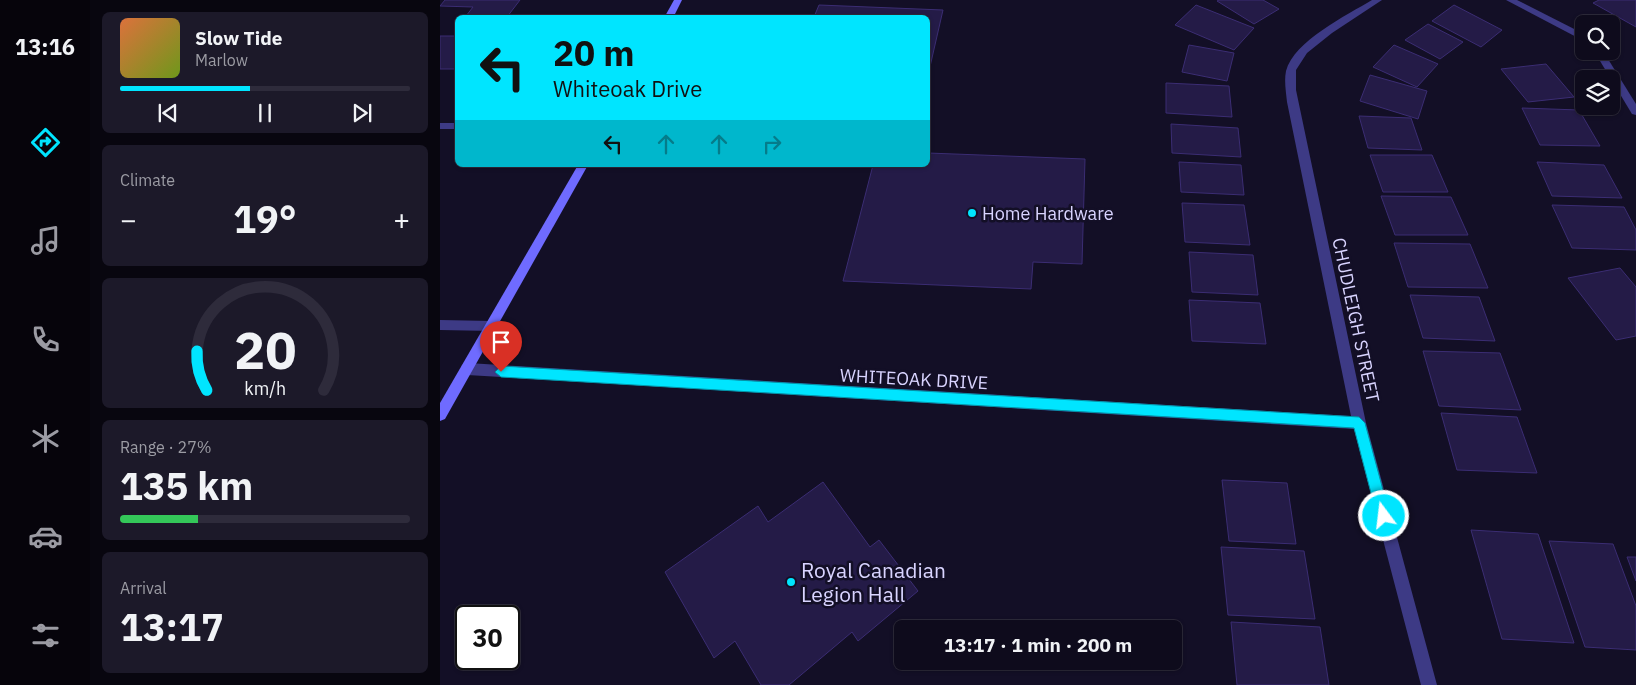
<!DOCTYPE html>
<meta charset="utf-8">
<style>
body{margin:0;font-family:"IBM Plex Sans",sans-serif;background:#1c1929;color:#f1f3f6;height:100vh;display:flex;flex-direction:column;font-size:19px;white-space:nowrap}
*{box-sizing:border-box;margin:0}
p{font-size:16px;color:#9b9ba3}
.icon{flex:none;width:28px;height:28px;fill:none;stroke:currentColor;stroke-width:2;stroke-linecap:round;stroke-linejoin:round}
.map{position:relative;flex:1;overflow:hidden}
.side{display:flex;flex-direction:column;gap:12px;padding:12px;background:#08060f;width:350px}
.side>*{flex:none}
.hud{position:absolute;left:15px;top:15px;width:475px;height:152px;border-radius:8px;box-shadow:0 1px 4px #0004,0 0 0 1px #2e2b3b;background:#00e5ff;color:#111;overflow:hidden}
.fabs{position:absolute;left:1135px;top:15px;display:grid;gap:10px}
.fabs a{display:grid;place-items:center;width:45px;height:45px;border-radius:8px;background:#0e0b1c;box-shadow:0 1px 4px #0004,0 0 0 1px #2e2b3b;font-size:25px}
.speed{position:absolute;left:15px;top:605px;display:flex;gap:10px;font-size:25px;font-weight:700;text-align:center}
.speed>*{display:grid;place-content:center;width:65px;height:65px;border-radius:50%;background:#0e0b1c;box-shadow:0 1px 4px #0004,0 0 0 1px #2e2b3b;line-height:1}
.speed .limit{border:2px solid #111;border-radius:8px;background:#fff;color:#111}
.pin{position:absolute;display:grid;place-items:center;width:42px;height:42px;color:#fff;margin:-51px -21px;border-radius:50% 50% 50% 0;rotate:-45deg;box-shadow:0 0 5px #0007}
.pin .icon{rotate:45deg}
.me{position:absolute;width:55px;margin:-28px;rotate:345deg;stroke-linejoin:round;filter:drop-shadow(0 0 4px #0008)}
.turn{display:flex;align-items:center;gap:18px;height:105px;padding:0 15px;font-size:22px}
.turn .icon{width:65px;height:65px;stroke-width:2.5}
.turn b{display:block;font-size:35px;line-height:42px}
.lanes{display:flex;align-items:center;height:48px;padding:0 15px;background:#0003;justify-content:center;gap:25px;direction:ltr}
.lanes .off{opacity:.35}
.big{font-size:38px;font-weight:800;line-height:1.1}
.side .widget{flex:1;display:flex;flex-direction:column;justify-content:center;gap:8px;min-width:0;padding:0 18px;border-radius:8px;background:#1c1929}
.side .dial{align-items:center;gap:0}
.dial svg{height:130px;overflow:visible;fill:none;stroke:#2e2b3b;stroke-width:7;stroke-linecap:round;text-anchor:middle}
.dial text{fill:#f1f3f6;stroke:none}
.song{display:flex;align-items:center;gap:15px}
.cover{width:60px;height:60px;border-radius:8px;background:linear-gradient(135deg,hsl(20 70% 55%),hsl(80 70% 35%))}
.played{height:5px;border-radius:2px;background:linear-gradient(90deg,#00e5ff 45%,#2e2b3b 45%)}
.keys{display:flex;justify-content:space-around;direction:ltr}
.heat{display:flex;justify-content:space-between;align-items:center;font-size:28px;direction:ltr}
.charge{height:8px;border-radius:4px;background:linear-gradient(90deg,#34c759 27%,#2e2b3b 0)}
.trip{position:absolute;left:454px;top:620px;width:288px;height:50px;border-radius:8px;background:#0e0b1c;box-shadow:0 1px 4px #0004,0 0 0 1px #2e2b3b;font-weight:800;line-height:50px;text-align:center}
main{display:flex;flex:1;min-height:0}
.menu{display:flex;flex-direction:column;width:90px;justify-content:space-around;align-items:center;background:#06040b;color:#9b9ba3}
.menu .icon{width:35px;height:35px}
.menu .selected{color:#00e5ff}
.menu b{font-size:22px;color:#f1f3f6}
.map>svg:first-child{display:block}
.building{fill:#241b47;stroke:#3b2d73}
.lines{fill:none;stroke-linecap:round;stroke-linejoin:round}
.service{fill:#3d3a85;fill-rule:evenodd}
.minor{fill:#3d3a85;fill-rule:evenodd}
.secondary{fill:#6f6bff;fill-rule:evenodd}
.route{fill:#00e5ff;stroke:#0095a6}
.poi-dot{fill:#00e5ff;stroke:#130f26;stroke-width:2}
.labels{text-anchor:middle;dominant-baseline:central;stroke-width:5;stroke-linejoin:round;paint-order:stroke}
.poi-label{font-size:18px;fill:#d9d4ff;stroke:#130f26;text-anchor:start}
.street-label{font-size:18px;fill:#d9d4ff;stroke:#130f26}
.near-poi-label{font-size:21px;fill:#d9d4ff;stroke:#130f26;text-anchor:start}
</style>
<main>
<nav class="menu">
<b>13:16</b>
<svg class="icon selected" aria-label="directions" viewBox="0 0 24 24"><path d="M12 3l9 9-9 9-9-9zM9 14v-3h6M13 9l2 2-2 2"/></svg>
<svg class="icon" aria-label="music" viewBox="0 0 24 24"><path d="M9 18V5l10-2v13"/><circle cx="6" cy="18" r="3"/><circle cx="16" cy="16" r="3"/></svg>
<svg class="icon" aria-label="phone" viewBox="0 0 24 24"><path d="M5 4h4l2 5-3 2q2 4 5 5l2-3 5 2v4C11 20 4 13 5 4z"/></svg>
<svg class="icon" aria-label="climate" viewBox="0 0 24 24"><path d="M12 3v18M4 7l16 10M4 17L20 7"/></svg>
<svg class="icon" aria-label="car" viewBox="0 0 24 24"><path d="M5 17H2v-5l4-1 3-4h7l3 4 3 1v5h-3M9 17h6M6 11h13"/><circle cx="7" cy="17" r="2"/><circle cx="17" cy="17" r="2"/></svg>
<svg class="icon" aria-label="filters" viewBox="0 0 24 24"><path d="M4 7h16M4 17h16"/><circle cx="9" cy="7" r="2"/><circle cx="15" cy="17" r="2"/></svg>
</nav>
<section class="side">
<div class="widget">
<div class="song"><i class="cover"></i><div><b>Slow Tide</b><p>Marlow</p></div></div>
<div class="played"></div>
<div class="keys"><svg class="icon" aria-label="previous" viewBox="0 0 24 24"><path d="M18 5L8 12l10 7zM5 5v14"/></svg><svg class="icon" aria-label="pause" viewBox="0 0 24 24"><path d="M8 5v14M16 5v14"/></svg><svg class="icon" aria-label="next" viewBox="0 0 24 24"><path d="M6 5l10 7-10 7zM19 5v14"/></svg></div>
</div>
<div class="widget"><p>Climate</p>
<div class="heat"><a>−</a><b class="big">19°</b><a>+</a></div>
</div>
<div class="widget dial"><svg viewBox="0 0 100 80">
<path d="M14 69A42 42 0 1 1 86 69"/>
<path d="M14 69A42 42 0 0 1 8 45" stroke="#00e5ff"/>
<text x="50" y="56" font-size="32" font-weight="700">20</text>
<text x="50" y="72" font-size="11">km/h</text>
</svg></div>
<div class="widget"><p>Range · 27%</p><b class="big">135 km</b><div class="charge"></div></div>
<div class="widget"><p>Arrival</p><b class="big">13:17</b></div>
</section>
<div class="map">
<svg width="1196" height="685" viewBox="0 0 1196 685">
<rect width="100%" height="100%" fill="#130f26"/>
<g class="building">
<path d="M5,0h75l-13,17 -41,-1 7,-9 -33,-1z"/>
<path d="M779,0h44l16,9 -25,15 -37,-23z"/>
<path d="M1159,0h37v27l-43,-24z"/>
<path d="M379,5l124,5 -14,61 -1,-53h-167l1,-3 52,2z"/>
<path d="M756,5l58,23 -20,22 -59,-25z"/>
<path d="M1014,5l48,25 -21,17 -49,-26z"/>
<path d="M988,24l35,18 -23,17 -35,-19z"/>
<rect x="0" y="36" width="18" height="33"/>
<path d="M749,45l45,8 -7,28 -45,-9z"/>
<path d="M954,45l44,19 -21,23 -44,-20z"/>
<path d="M1106,64l28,33 -46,5 -27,-33z"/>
<path d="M930,75l57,16 -9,28 -58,-18z"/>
<path d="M726,83l63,3 3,31 -66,-4z"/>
<path d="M1082,108l57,2 21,36 -60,-1z"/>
<path d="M919,116l52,2 11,32 -54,-2z"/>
<path d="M731,124l67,4 3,29 -69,-4z"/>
<path d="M488,153l157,6 -3,105 -49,-2 -2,27 -188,-8 30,-116h55z"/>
<path d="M930,155h62l16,37h-65z"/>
<path d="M739,162l62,3 3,30 -63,-3z"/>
<path d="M1097,162l67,3 18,33 -70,-2z"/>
<path d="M941,196l70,1 17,38h-73z"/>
<path d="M742,203l62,2 6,40 -65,-3z"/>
<path d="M1112,205l72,2 12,23v20l-64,-2z"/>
<path d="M954,243l76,1 18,44 -80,-1z"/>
<path d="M749,252l64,3 5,40 -66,-3z"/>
<path d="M1180,268l16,19v49l-20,4 -48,-62z"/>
<path d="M970,295l69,2 16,44 -72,-3z"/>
<path d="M749,300l71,3 6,41 -74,-3z"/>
<path d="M983,351l77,2 21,57 -82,-4z"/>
<path d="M1001,413l76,4 20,56 -80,-3z"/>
<path d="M782,480l65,3 9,61 -67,-3z"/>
<path d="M383,482l47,65 9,-7 39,51 -60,50 -6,-9 -63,53h-28l-26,-44 -21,17 -49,-86 93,-66 10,16z"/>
<path d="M1031,530l67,4 36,109 -72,-4z"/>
<path d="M1109,541l64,3 23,62v44l-51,-3z"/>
<path d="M781,547l83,4 11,68 -87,-4z"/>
<path d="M1187,557h9v24z"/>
<path d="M791,622l89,5 9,58h-92z"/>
</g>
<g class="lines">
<path class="service" d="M0,320l52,1 4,1 2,4 -2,4 -4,1 -52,-1z"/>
<g class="minor">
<path d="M932,0h10l-50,33 -25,20 -11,17v20l70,333 71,262h-16l-67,-256 -887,-54 -5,-2 -1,-4 1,-4 5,-2 884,53 -64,-314c-1,-10 -3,-21 -1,-31 8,-30 61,-56 86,-71z"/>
<path d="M1066,0h11l67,34v7z"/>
<path d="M1154,51h9l33,53v11l-4,-1z"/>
<rect x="0" y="123" width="18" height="6"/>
</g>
<g class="secondary">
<path d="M234,0h8l-9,18h-9z"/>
<path d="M138,165h10l-143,254 -5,2v-18z"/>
</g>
</g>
<path class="route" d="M61,366l858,51 6,6 25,93 -1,5 -5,2 -5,-2 -2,-5 -23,-88 -853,-51 -6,-5z"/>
<g class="poi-dot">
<circle cx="532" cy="213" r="5"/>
<circle cx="351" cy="582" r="5"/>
</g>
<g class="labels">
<g class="poi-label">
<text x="542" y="213">Home Hardware</text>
</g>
<g class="street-label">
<text transform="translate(916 320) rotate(78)">CHUDLEIGH STREET</text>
<text transform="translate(474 379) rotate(3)">WHITEOAK DRIVE</text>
</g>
<g class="near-poi-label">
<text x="361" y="570">Royal Canadian<tspan x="361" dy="24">Legion Hall</tspan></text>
</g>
</g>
</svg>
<div class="fabs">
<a><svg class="icon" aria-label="search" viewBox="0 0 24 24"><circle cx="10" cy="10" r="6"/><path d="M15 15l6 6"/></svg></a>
<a><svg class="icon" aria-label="layers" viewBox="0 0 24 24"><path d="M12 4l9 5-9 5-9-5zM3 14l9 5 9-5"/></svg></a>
</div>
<div class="speed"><div class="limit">30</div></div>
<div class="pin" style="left:61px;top:372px;background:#d93025"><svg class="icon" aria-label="arrive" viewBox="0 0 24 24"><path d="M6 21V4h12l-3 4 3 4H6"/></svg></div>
<svg class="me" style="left:944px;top:516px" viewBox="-20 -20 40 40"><circle r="17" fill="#00e5ff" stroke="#fff" stroke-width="3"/><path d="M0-11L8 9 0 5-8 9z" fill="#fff"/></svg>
<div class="trip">13:17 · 1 min · 200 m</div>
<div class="hud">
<div class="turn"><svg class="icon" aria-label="left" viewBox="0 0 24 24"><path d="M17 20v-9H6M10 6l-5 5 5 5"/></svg><div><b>20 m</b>Whiteoak Drive</div></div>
<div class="lanes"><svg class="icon" aria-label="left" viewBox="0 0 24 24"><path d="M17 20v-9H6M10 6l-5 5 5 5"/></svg><svg class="icon off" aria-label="ahead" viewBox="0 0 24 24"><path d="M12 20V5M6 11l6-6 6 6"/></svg><svg class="icon off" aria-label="ahead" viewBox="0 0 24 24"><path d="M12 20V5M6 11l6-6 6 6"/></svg><svg class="icon off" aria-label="right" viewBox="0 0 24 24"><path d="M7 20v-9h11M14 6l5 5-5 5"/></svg></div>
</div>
</div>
</main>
